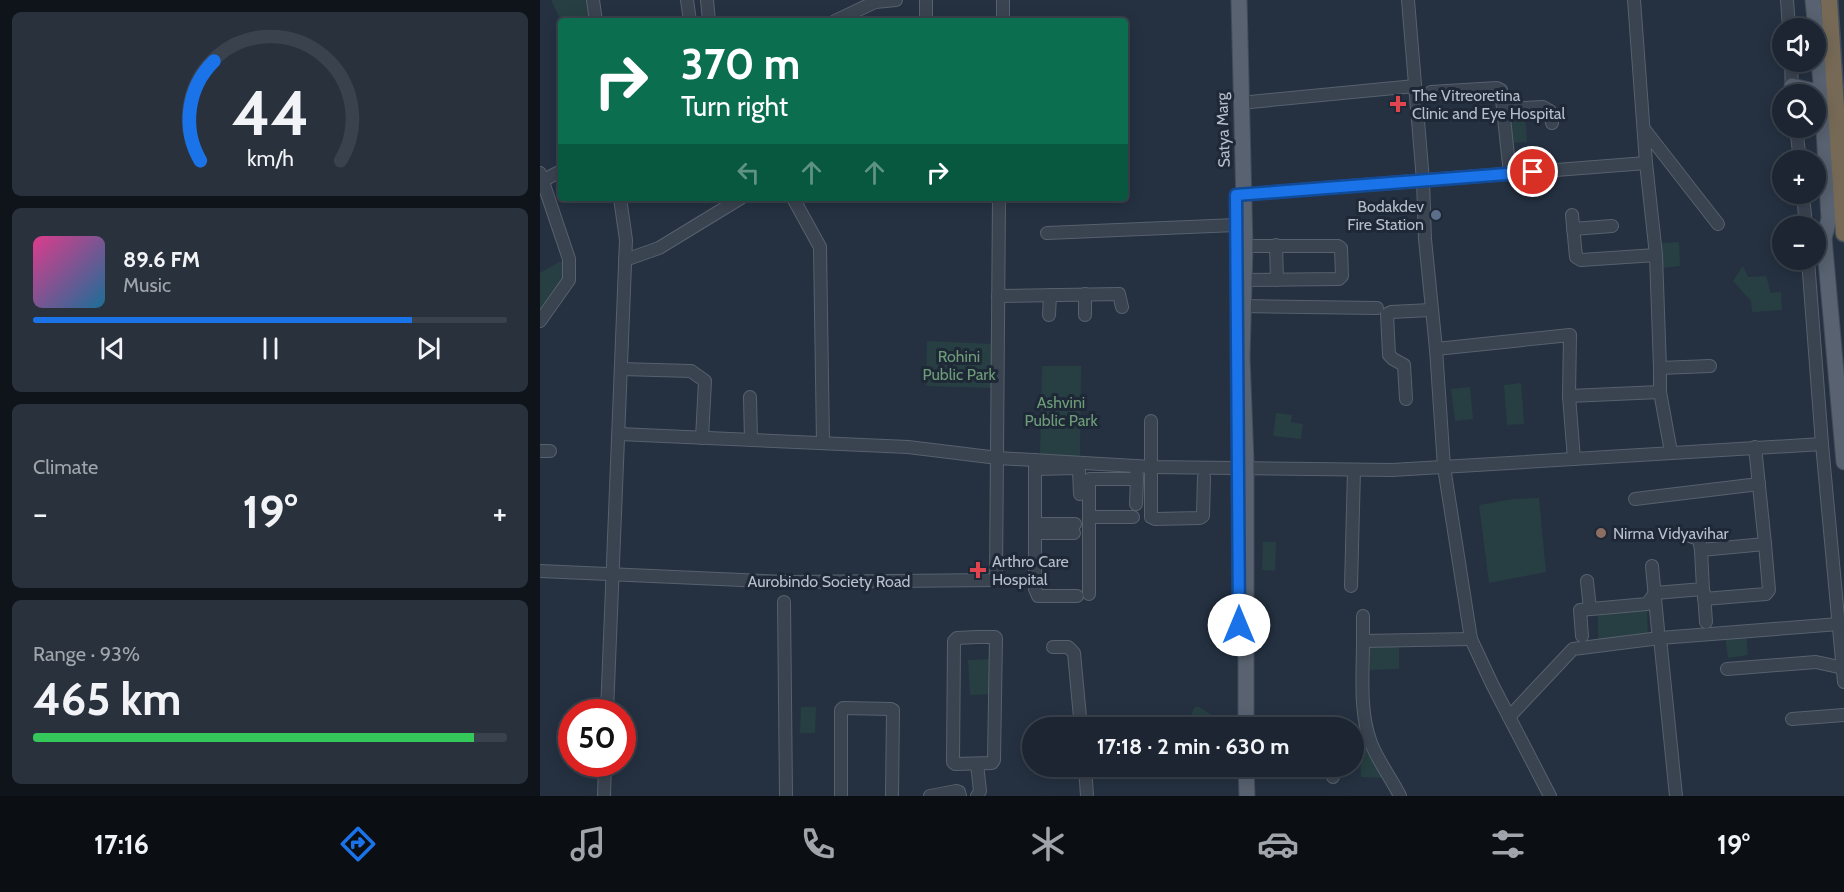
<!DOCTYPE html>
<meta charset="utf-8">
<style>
body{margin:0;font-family:Cabin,sans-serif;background:#29313d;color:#f1f3f6;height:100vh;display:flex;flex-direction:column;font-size:22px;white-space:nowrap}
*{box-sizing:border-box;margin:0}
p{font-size:20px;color:#a0a5ab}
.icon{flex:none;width:33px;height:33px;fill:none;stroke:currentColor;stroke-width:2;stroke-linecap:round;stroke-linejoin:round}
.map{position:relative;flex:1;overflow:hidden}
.side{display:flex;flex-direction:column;gap:12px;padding:12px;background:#0f141b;width:540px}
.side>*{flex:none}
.hud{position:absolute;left:18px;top:18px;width:570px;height:183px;border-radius:6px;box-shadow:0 3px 15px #0003,0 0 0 2px #3a424d;background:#0b6e4f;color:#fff;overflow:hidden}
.buttons{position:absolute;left:1232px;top:18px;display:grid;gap:12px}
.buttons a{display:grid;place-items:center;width:54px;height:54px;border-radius:50%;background:#1c2531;box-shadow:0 3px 15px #0003,0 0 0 2px #3a424d;font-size:30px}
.speed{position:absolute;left:18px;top:699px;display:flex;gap:12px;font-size:30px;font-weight:700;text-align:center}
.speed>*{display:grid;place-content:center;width:78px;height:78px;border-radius:50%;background:#1c2531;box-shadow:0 3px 15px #0003,0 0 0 2px #3a424d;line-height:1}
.speed .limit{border:9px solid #d22;background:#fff;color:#111}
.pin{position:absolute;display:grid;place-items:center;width:51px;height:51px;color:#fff;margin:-26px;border:3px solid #fff;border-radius:50%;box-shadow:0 2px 6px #0007}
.me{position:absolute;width:66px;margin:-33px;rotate:0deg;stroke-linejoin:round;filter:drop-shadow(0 0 4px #0008)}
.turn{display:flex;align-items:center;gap:21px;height:126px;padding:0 24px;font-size:27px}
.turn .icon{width:78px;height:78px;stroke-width:2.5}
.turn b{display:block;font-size:42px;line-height:51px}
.lanes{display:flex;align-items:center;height:57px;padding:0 24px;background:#0003;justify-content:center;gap:30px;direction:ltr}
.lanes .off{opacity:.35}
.big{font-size:45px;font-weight:800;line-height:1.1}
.side .card{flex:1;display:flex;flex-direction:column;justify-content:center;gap:9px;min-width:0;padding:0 21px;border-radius:9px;background:#29313d}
.side .dial{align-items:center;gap:0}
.dial svg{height:156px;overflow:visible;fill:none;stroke:#3a424d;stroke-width:7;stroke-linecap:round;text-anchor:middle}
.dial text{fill:#f1f3f6;stroke:none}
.song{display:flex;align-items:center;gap:18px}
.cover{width:72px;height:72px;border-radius:9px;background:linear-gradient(135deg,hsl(330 70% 55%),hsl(200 70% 35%))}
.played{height:6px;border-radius:3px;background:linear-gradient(90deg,#1a73e8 80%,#3a424d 80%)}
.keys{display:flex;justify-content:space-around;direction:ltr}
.heat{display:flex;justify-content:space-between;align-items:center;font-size:33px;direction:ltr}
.charge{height:9px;border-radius:4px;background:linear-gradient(90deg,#34c759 93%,#3a424d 0)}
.trip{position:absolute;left:482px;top:717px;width:342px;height:60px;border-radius:30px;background:#1c2531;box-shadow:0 3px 15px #0003,0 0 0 2px #3a424d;font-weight:800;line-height:60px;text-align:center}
.tab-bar{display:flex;height:96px;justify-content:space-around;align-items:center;background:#0b0f14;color:#a0a5ab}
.tab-bar .icon{width:42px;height:42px}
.tab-bar .selected{color:#1a73e8}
.tab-bar b{font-size:27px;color:#f1f3f6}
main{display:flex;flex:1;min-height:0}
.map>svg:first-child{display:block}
.green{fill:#273f42}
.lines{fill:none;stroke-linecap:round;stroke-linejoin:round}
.minor-casing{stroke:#57616e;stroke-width:14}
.major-casing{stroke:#434c5a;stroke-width:17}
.highway-casing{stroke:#444e5b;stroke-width:19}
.minor{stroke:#3a4350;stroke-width:12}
.major{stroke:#586270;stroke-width:15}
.highway{stroke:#766a57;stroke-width:16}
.route-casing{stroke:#114b97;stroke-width:15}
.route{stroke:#1a73e8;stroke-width:10}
.health-dot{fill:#e0444e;stroke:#1e2836;stroke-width:2}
.service-dot{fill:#5c6f8a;stroke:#1e2836;stroke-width:2}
.education-dot{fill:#8d6e63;stroke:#1e2836;stroke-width:2}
.labels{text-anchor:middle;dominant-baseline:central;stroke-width:6;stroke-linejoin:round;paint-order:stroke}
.poi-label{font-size:16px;fill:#b6becb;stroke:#1e2836;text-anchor:start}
.street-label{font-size:16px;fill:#b6becb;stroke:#1e2836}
.park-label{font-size:16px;fill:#6d9c78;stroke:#1e2836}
</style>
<main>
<section class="side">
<div class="card dial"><svg viewBox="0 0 100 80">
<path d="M14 69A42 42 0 1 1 86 69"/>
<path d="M14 69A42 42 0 0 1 21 18" stroke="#1a73e8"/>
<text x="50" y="56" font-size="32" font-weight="700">44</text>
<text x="50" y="72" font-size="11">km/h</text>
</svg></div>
<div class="card">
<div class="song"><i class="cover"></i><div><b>89.6 FM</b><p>Music</p></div></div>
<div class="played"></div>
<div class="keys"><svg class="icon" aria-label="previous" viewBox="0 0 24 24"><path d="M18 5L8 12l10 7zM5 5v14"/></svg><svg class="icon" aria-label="pause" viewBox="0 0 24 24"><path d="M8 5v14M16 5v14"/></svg><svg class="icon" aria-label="next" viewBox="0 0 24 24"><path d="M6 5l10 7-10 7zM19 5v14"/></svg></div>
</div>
<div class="card"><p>Climate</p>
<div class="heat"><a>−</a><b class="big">19°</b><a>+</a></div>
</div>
<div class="card"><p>Range · 93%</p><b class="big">465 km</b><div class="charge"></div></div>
</section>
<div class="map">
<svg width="1304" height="796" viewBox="0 0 1304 796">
<rect width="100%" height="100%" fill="#253141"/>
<g class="green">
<path d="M11,0h37l4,21h-31z"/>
<path d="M985,113l2,29 -17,1 -1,-29z"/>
<path d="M1139,242l1,24 -18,2 -2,-25z"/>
<path d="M21,261l5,3v15l-26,37v-43z"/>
<path d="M1203,266l5,11 18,-1 5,17 10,-1 1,18 -30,2 -1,-11 -18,-20z"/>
<path d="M387,341l66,3 -1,44 -66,-2z"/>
<path d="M502,366h39l-1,93 -40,-2z"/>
<path d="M981,383l3,41 -17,1 -3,-40z"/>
<path d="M930,387l3,32 -18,2 -4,-32z"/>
<path d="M736,413l16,2 -1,7 12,2 -2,15 -28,-3z"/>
<path d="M999,498l7,74 -57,11 -10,-78 35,-6z"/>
<path d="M723,542h13l-1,29 -13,-1z"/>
<path d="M1058,611h49l1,29 -50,1z"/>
<path d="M1206,634l2,21 -20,3 -3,-22z"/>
<path d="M830,645h29v24l-29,1z"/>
<path d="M452,659l1,35 -23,1 -2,-35z"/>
<path d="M261,707h15l-1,26h-15z"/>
<path d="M655,707h5l11,8 -1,12h-33l12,-8z"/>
<path d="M830,744l12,34 -21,-1 -2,-32z"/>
</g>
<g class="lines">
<defs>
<g id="minor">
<path d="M53,0l3,21"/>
<path d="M147,0l3,21"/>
<path d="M167,0l2,21"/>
<path d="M386,0v21"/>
<path d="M868,0l15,181 2,58 11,110 8,118 27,172 21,45 58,112"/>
<path d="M1094,0l12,163 10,92 4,113v24l11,60"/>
<path d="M1247,0l2,28"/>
<path d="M295,21l40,-19 21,-2"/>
<path d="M463,21v-21"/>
<path d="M1251,62l1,32"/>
<path d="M891,92l66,-4 4,2 9,84"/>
<path d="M700,103l175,-17"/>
<path d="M964,109l39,-2 7,4 2,12"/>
<path d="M1256,128l4,32"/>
<path d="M1104,129l74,95"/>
<path d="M0,173l29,86v21l-29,41"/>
<path d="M0,182l21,-11"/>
<path d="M1263,194l3,32"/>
<path d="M696,195l410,-32"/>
<path d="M253,198l27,49 3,196"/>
<path d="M1032,215l4,42 5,3 75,-5"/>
<path d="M1033,229l39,-3"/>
<path d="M507,233l189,-8"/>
<path d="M736,245l1,35"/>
<path d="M85,260l34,-12 82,-50"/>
<path d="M1268,260l14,184 22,238"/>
<path d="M703,280l96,-1 3,-3 -1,-28 -3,-2h-93"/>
<path d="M545,294v21"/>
<path d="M458,296l121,-2 3,13"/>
<path d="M702,306l135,2"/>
<path d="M509,315l1,-20"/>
<path d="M896,349l134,-14 -1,61 5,63"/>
<path d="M1120,368l50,-2"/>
<path d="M81,369l70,2 14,10 -3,57"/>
<path d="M1029,396l91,-4"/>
<path d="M210,397l1,43"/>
<path d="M866,399l-2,-34 -11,-6 -4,-4 -2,-41 4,-2 40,-2"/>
<path d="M611,421v96l4,2 45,-1 3,-2 1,-39"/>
<path d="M79,434l289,13 90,11 154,9 240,3 430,-26"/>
<path d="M0,451h10"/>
<path d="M495,460v129l3,7h39"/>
<path d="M495,469l42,-1 2,3 1,23"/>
<path d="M1095,499l124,-15"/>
<path d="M596,504l1,-25"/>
<path d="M549,517h44"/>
<path d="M495,524h40"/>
<path d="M495,533h39"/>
<path d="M1150,536l9,3 2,11"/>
<path d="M1112,566l6,64"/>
<path d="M0,571l246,11 210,-2 3,-382"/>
<path d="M1047,581l3,28"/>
<path d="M811,586l3,-116"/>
<path d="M1164,593l2,29"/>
<path d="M549,594v-113l1,-2h47l-1,-13"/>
<path d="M1164,599l62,-5 3,-4 -4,-46"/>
<path d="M244,602l2,194"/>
<path d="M823,616v25"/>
<path d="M1042,636l-2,-26 67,-6 8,-11 48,-4 -2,-39 64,-6 -10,-97"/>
<path d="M437,637h18l1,1 -2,122 -2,3 -37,1 -2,-2 1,-121 3,-3z"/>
<path d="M513,647h15l6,6 7,75"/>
<path d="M1187,669l89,-7 27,6"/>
<path d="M67,712l19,-472 -6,-42"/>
<path d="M969,717l64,-68 87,-11"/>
<path d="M1252,719l52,-4"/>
<path d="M813,738h16"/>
<path d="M437,764l3,27 -3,5"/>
<path d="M545,766l2,30"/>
<path d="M793,777l1,-11"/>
<path d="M64,796l1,-32"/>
<path d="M301,796v-86l2,-2 48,1 2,1 -1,86"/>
<path d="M390,796l26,-5 3,1 1,4"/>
<path d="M860,796c-9,-18 -22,-35 -29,-53 -12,-31 -8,-69 -8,-102l108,-2"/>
<path d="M1136,796l-16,-158 179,-14"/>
</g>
<g id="major">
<path d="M699,0l6,246 -3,111 4,105v266"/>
<path d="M1273,0l9,93 7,126 -5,19 20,224"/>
<path d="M1252,86l30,7"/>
<path d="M706,766l1,30"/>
</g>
<path id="highway" d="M1289,0l15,233"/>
</defs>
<use href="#minor" class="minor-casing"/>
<use href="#major" class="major-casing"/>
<use href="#highway" class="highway-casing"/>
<use href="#minor" class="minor"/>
<use href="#major" class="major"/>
<use href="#highway" class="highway"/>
</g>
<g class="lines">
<defs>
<path id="route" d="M699,625l-3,-430 297,-23"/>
</defs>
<use href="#route" class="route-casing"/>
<use href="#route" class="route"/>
</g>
<g class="health-dot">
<path d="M855 95h6v6h6v6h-6v6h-6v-6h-6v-6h6z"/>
<path d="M435 561h6v6h6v6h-6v6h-6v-6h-6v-6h6z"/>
</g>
<circle class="service-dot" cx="896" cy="215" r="6"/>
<circle class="education-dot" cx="1061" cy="533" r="6"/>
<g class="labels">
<g class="poi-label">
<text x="872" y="95">The Vitreoretina<tspan x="872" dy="18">Clinic and Eye Hospital</tspan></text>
<text x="884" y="206" text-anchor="end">Bodakdev<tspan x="884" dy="18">Fire Station</tspan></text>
<text x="1073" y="533">Nirma Vidyavihar</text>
<text x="452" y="561">Arthro Care<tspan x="452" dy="18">Hospital</tspan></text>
</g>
<g class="street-label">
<text transform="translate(683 130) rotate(-92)">Satya Marg</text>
<text x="289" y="581">Aurobindo Society Road</text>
</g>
<g class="park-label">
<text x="419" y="356">Rohini<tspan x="419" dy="18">Public Park</tspan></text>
<text x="521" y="402">Ashvini<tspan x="521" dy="18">Public Park</tspan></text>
</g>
</g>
</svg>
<div class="buttons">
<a><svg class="icon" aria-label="sound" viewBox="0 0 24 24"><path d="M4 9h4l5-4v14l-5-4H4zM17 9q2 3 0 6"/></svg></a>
<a><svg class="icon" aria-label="search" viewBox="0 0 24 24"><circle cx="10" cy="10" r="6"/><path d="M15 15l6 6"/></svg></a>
<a>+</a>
<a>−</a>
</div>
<div class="speed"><div class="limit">50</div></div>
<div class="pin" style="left:993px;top:172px;background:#d93025"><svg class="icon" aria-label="arrive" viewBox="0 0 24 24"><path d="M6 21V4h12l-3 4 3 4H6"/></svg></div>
<svg class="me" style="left:699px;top:625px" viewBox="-20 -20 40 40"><circle r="19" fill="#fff"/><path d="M0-13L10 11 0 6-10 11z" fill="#1a73e8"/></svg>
<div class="trip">17:18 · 2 min · 630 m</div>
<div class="hud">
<div class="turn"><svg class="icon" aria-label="right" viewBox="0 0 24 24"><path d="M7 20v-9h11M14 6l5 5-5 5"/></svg><div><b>370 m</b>Turn right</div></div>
<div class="lanes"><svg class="icon off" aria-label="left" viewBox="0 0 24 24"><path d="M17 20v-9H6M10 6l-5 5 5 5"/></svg><svg class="icon off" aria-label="ahead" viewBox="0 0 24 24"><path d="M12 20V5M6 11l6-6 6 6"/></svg><svg class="icon off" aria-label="ahead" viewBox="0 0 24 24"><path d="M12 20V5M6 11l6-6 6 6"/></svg><svg class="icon" aria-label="right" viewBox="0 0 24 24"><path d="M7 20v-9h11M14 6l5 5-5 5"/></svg></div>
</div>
</div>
</main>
<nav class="tab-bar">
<b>17:16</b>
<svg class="icon selected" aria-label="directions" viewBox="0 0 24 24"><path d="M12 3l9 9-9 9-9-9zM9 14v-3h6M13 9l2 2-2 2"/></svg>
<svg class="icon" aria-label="music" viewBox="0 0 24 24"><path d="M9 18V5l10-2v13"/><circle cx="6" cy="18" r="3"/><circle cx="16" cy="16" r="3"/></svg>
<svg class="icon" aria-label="phone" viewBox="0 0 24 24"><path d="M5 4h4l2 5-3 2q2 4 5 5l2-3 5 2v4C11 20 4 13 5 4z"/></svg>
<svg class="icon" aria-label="climate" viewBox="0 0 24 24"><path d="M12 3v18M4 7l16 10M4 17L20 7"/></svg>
<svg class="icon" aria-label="car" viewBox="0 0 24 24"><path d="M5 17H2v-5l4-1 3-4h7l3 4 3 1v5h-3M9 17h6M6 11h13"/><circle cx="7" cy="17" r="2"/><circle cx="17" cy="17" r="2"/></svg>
<svg class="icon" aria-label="filters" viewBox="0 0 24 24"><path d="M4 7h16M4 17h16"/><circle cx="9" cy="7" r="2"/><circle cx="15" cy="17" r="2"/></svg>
<b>19°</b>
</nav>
